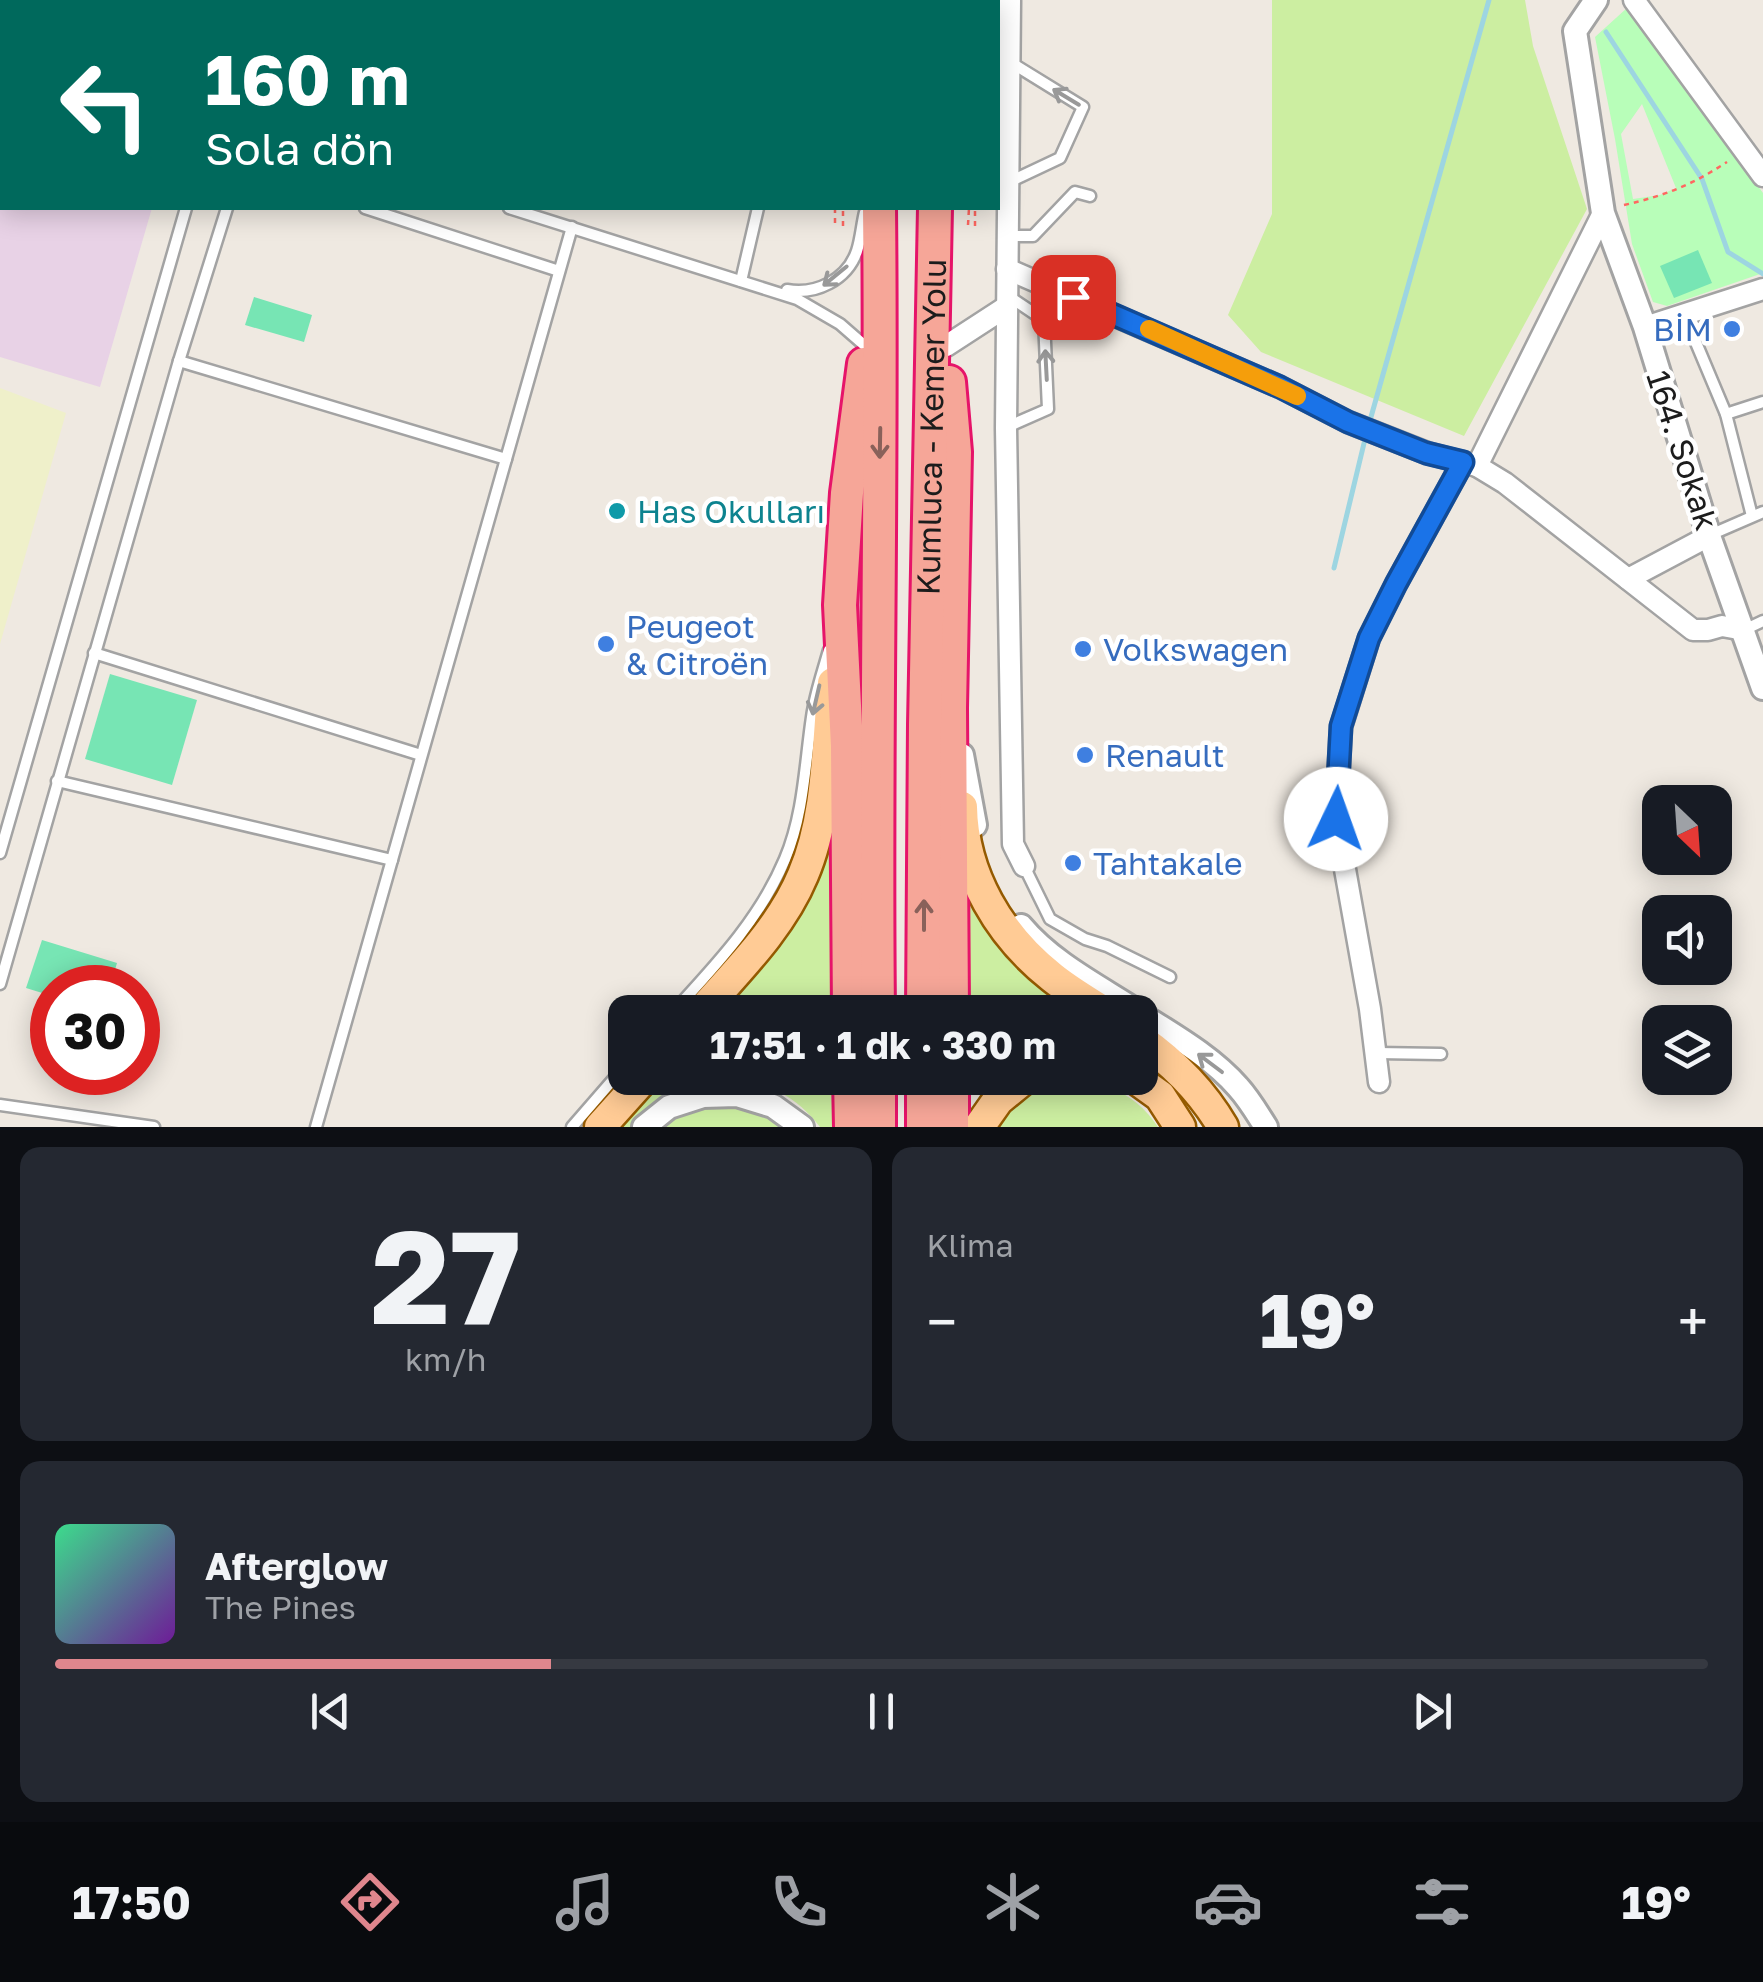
<!DOCTYPE html>
<html lang="tr">
<meta charset="utf-8">
<style>
body{margin:0;font-family:"Golos Text",sans-serif;background:#242831;color:#f1f3f6;height:100vh;display:flex;flex-direction:column;font-size:38px;white-space:nowrap}
*{box-sizing:border-box;margin:0}
p{font-size:32px;color:#9ea1a6}
.icon{flex:none;width:55px;height:55px;fill:none;stroke:currentColor;stroke-width:2;stroke-linecap:round;stroke-linejoin:round}
.map{position:relative;height:1127px;overflow:hidden}
.details{display:flex;flex-direction:column;gap:20px;padding:20px;background:#0d0f14;flex:1}
.details>*{flex:none}
.guide{position:absolute;left:0px;top:0px;width:1000px;height:210px;box-shadow:0 5px 25px #0003;background:#00695c;color:#fff;overflow:hidden}
.needle{width:65px;rotate:155deg}
.tools{position:absolute;left:1642px;top:785px;display:grid;gap:20px}
.tools a{display:grid;place-items:center;width:90px;height:90px;border-radius:20px;background:#171b24;box-shadow:0 5px 25px #0003;font-size:50px}
.speed{position:absolute;left:30px;top:965px;display:flex;gap:20px;font-size:50px;font-weight:700;text-align:center}
.speed>*{display:grid;place-content:center;width:130px;height:130px;border-radius:50%;background:#171b24;box-shadow:0 5px 25px #0003;line-height:1}
.speed .limit{border:15px solid #d22;background:#fff;color:#111}
.pin{position:absolute;display:grid;place-items:center;width:85px;height:85px;color:#fff;margin:-42px;border-radius:20px;box-shadow:0 5px 15px #0006}
.me{position:absolute;width:110px;margin:-55px;rotate:3deg;stroke-linejoin:round;filter:drop-shadow(0 0 8px #0008)}
.turn{display:flex;align-items:center;gap:35px;height:210px;padding:0 40px;font-size:45px}
.turn .icon{width:130px;height:130px;stroke-width:2.5}
.turn b{display:block;font-size:70px;line-height:85px}
.big{font-size:75px;font-weight:700;line-height:1.1}
.details .widget{flex:1;display:flex;flex-direction:column;justify-content:center;gap:15px;min-width:0;padding:0 35px;border-radius:20px;background:#242831}
.details .dial{align-items:center;gap:0}
.dial b{font-size:130px;line-height:1}
.song{display:flex;align-items:center;gap:30px}
.cover{width:120px;height:120px;border-radius:15px;background:linear-gradient(135deg,hsl(150 70% 55%),hsl(280 70% 35%))}
.played{height:10px;border-radius:5px;background:linear-gradient(90deg,#df868d 30%,#363941 30%)}
.keys{display:flex;justify-content:space-around;direction:ltr}
.heat{display:flex;justify-content:space-between;align-items:center;font-size:55px;direction:ltr}
.details .tiles{flex:1;display:grid;gap:20px;grid-template-columns:1fr 1fr}
.widget:last-child{grid-column:span 2}
.trip{position:absolute;left:608px;top:995px;width:550px;height:100px;border-radius:20px;background:#171b24;box-shadow:0 5px 25px #0003;font-weight:700;line-height:100px;text-align:center}
.dock{display:flex;height:160px;justify-content:space-around;align-items:center;background:#090b0e;color:#9ea1a6}
.dock .icon{width:70px;height:70px}
.dock .selected{color:#df868d}
.dock b{font-size:45px;color:#f1f3f6}
.map>svg:first-child{display:block}
.industrial{fill:#e8d2e6}
.farmland{fill:#eff0ca}
.grass{fill:#cceea1}
.park{fill:#b8feb9;fill-rule:evenodd}
.pitch{fill:#77e5b4}
.lines{fill:none;stroke-linecap:round;stroke-linejoin:round}
.stream{stroke:#9dd5e1;stroke-width:5}
.service-casing{stroke:#a3a3a3;stroke-width:15}
.minor-casing{stroke:#a3a3a3;stroke-width:25}
.tertiary-casing{stroke:#a3a3a3;stroke-width:28}
.primary-casing{stroke:#945a00;stroke-width:35}
.trunk-casing{stroke:#e61469;stroke-width:38}
.path{stroke:#ff6761;stroke-width:2.5;stroke-dasharray:5 5;stroke-linecap:butt}
.service{stroke:#fff;stroke-width:10}
.minor{stroke:#fff;stroke-width:20}
.tertiary{stroke:#fff;stroke-width:22}
.primary{stroke:#ffcb95;stroke-width:30}
.trunk{stroke:#f6a698;stroke-width:32}
.oneway{stroke:#999}
.oneway2{stroke:#89615a}
.route-casing{stroke:#114b97;stroke-width:25}
.route{stroke:#1a73e8;stroke-width:18}
.slow{stroke:#f59e0b;stroke-width:18}
.shop-dot{fill:#3f7fe0;stroke:#fff;stroke-width:4}
.culture-dot{fill:#0f9aa8;stroke:#fff;stroke-width:4}
.labels{text-anchor:middle;dominant-baseline:central;stroke-width:9;stroke-linejoin:round;paint-order:stroke}
.shop-label{font-size:32px;fill:#366cbe;stroke:#fff;text-anchor:start}
.street-label{font-size:32px;fill:#1c1c1c;stroke:#fff}
.culture-label{font-size:32px;fill:#0d838f;stroke:#fff;text-anchor:start}
</style>
<div class="map">
<svg width="1763" height="1127" viewBox="0 0 1763 1127">
<rect width="100%" height="100%" fill="#efe9e1"/>
<g class="industrial">
<path d="M213,0h492v2h-493z"/>
<path d="M0,80l2,1v127h150l-52,179 -100,-30z"/>
</g>
<path class="farmland" d="M0,388l66,25 -66,231z"/>
<g class="grass">
<path d="M1272,0h253l8,46 54,163 -123,227 -203,-84 -33,-37 44,-101z"/>
<path d="M836,830l2,182h-117l57,-66 45,-83z"/>
<path d="M961,884l123,128h-121z"/>
<path d="M663,1078h176v49h-19c-11,-14 -24,-27 -41,-35 -36,-18 -94,-14 -126,13 -7,6 -14,15 -21,22h-14z"/>
<path d="M1052,1078c43,0 81,11 106,49h-166l27,-33z"/>
<path d="M724,1105c25,2 43,9 63,22h-126c21,-13 39,-20 63,-22z"/>
</g>
<path class="park" d="M1627,8l136,185v80l-96,33 -14,-4 -21,-58 -17,-105 -20,-102zM1642,104l34,84 -16,7 -27,4 -12,-65z"/>
<g class="pitch">
<path d="M1698,250l14,33 -38,15 -14,-32z"/>
<path d="M254,297l58,18 -8,27 -59,-17z"/>
<path d="M110,674l87,26 -25,85 -87,-26z"/>
<path d="M42,940l75,23 -7,24 -58,1v8l-26,-8z"/>
</g>
<g class="lines">
<g class="stream">
<path d="M1606,32l96,147 26,73 35,22"/>
<path d="M1369,424l120,-424"/>
<path d="M1334,568l32,-133"/>
</g>
<defs>
<g id="service">
<path d="M785,2v-2"/>
<path d="M0,49l2,1"/>
<path d="M1009,182l51,-24 23,-51 -73,-45"/>
<path d="M365,208l194,63"/>
<path d="M509,208l288,91 43,25 31,27"/>
<path d="M1008,236h25l42,-44 15,4"/>
<path d="M741,281l17,-73"/>
<path d="M787,290c29,5 60,-10 70,-39 4,-12 5,-27 8,-39"/>
<path d="M1684,314l42,100 26,102"/>
<path d="M179,361l327,98"/>
<path d="M1726,414l37,-12"/>
<path d="M1007,427l41,-18 -4,-89 -36,-24"/>
<path d="M1710,535l53,-23"/>
<path d="M1744,630l19,-9"/>
<path d="M94,653l327,102"/>
<path d="M57,781l335,79"/>
<path d="M0,853l186,-645"/>
<path d="M1024,866l26,53 35,20 22,7 63,31"/>
<path d="M0,984l179,-623 48,-153"/>
<path d="M673,1012c43,-47 87,-93 112,-153 19,-45 20,-95 27,-142 3,-23 11,-45 17,-67"/>
<path d="M1377,1053l64,1"/>
<path d="M0,1105l154,22"/>
<path d="M316,1127l256,-900"/>
<path d="M572,1127l53,-61"/>
</g>
<g id="minor">
<path d="M1010,0l-4,428 7,416 11,22"/>
<path d="M1634,0l129,176"/>
<path d="M1007,269l273,118 68,35 79,31 50,13 28,17 188,147h15l14,-4 22,4"/>
<path d="M1645,327l118,-38"/>
<path d="M946,346l60,-39"/>
<path d="M1477,466l126,-253"/>
<path d="M1628,579l81,-43"/>
<path d="M1379,1082l-9,-73 -34,-190 5,-92 28,-89 27,-54 67,-122"/>
</g>
<g id="tertiary">
<path d="M1596,0l-21,31 28,182 42,114 64,209 54,152"/>
<path d="M962,755l13,70"/>
<path d="M1021,926c31,37 77,60 117,86"/>
<path d="M1140,1014c33,21 72,43 98,73 11,12 19,26 28,40"/>
<path d="M644,1127l25,-20 34,-11 34,-1 36,11 29,21"/>
</g>
<g id="primary">
<path d="M962,807c1,68 38,129 90,170 16,13 35,24 52,35"/>
<path d="M701,1012c37,-42 80,-84 102,-137 25,-58 24,-130 30,-192"/>
<path d="M1140,1039c34,24 62,52 83,88"/>
<path d="M1135,1078l25,18 20,31"/>
<path d="M600,1127l44,-49"/>
<path d="M979,1127l19,-27 27,-22"/>
</g>
<g id="trunk">
<path d="M878,0v2"/>
<path d="M937,2v-2"/>
<path d="M949,382l6,70 -5,256 2,304"/>
<path d="M849,1012l-2,-266 -7,-141 7,-112 17,-129"/>
<path d="M878,1012c-3,-268 4,-536 1,-804"/>
<path id="s1" d="M923,1012l2,-287 10,-517"/>
<path d="M850,1078l1,49"/>
<path d="M879,1078v49"/>
<path d="M923,1127v-49"/>
<path d="M952,1127v-49"/>
</g>
</defs>
<use href="#service" class="service-casing"/>
<use href="#minor" class="minor-casing"/>
<use href="#tertiary" class="tertiary-casing"/>
<use href="#primary" class="primary-casing"/>
<use href="#trunk" class="trunk-casing"/>
<g class="path">
<path d="M1624,205c40,-9 68,-20 103,-43"/>
<path d="M835,208v15"/>
<path d="M968,225l1,-17"/>
<path d="M843,226v-18"/>
<path d="M975,226v-18"/>
</g>
<use href="#service" class="service"/>
<use href="#minor" class="minor"/>
<use href="#tertiary" class="tertiary"/>
<use href="#primary" class="primary"/>
<use href="#trunk" class="trunk"/>
</g>
<defs><path id="oneway-shaft" d="M-6 0H5M1.5-3L5.5 0L1.5 3" fill="none" stroke-width="1.6" stroke-linecap="round" stroke-linejoin="round" transform="scale(2.5)"/></defs>
<g class="oneway">
<use href="#oneway-shaft" transform="translate(1066 97) rotate(-149)"/>
<use href="#oneway-shaft" transform="translate(835 276) rotate(141)"/>
<use href="#oneway-shaft" transform="translate(1046 365) rotate(-93)"/>
<use href="#oneway-shaft" transform="translate(816 700) rotate(103)"/>
<use href="#oneway-shaft" transform="translate(1210 1063) rotate(-143)"/>
</g>
<g class="oneway2">
<use href="#oneway-shaft" transform="translate(880 443) rotate(91)"/>
<use href="#oneway-shaft" transform="translate(924 915) rotate(-90)"/>
</g>
<g class="lines">
<defs>
<path id="route" d="M1073,297l207,90 68,35 78,31 37,9 -67,122 -27,54 -28,88 -5,93"/>
</defs>
<use href="#route" class="route-casing"/>
<use href="#route" class="route"/>
<path class="slow" d="M1149,329l148,67"/>
</g>
<g class="shop-dot">
<circle cx="1732" cy="329" r="10"/>
<circle cx="606" cy="644" r="10"/>
<circle cx="1083" cy="649" r="10"/>
<circle cx="1085" cy="755" r="10"/>
<circle cx="1073" cy="863" r="10"/>
</g>
<circle class="culture-dot" cx="617" cy="511" r="10"/>
<g class="labels">
<g class="shop-label">
<text x="1712" y="329" text-anchor="end">BİM</text>
<text x="626" y="626">Peugeot<tspan x="626" dy="37">&amp; Citroën</tspan></text>
<text x="1103" y="649">Volkswagen</text>
<text x="1105" y="755">Renault</text>
<text x="1093" y="863">Tahtakale</text>
</g>
<g class="street-label">
<text stroke="none"><textPath href="#s1" startOffset="585">Kumluca - Kemer Yolu</textPath></text>
<text transform="translate(1683 450) rotate(72)">164. Sokak</text>
</g>
<g class="culture-label">
<text x="637" y="511">Has Okulları</text>
</g>
</g>
</svg>
<div class="tools">
<a><svg class="needle" viewBox="-14 -14 28 28"><path d="M0-13l5 13h-10z" fill="#e53935"/><path d="M0 13l5-13h-10z" fill="#9ea1a6"/></svg></a>
<a><svg class="icon" aria-label="sound" viewBox="0 0 24 24"><path d="M4 9h4l5-4v14l-5-4H4zM17 9q2 3 0 6"/></svg></a>
<a><svg class="icon" aria-label="layers" viewBox="0 0 24 24"><path d="M12 4l9 5-9 5-9-5zM3 14l9 5 9-5"/></svg></a>
</div>
<div class="speed"><div class="limit">30</div></div>
<div class="pin" style="left:1073px;top:297px;background:#d93025"><svg class="icon" aria-label="arrive" viewBox="0 0 24 24"><path d="M6 21V4h12l-3 4 3 4H6"/></svg></div>
<svg class="me" style="left:1336px;top:819px" viewBox="-20 -20 40 40"><circle r="19" fill="#fff"/><path d="M0-13L10 11 0 6-10 11z" fill="#1a73e8"/></svg>
<div class="trip">17:51 · 1 dk · 330 m</div>
<div class="guide">
<div class="turn"><svg class="icon" aria-label="left" viewBox="0 0 24 24"><path d="M17 20v-9H6M10 6l-5 5 5 5"/></svg><div><b>160 m</b>Sola dön</div></div>
</div>
</div>
<section class="details">
<div class="tiles">
<div class="widget dial"><b>27</b><p>km/h</p></div>
<div class="widget"><p>Klima</p>
<div class="heat"><a>−</a><b class="big">19°</b><a>+</a></div>
</div>
<div class="widget">
<div class="song"><i class="cover"></i><div><b>Afterglow</b><p>The Pines</p></div></div>
<div class="played"></div>
<div class="keys"><svg class="icon" aria-label="previous" viewBox="0 0 24 24"><path d="M18 5L8 12l10 7zM5 5v14"/></svg><svg class="icon" aria-label="pause" viewBox="0 0 24 24"><path d="M8 5v14M16 5v14"/></svg><svg class="icon" aria-label="next" viewBox="0 0 24 24"><path d="M6 5l10 7-10 7zM19 5v14"/></svg></div>
</div>
</div>
</section>
<nav class="dock">
<b>17:50</b>
<svg class="icon selected" aria-label="directions" viewBox="0 0 24 24"><path d="M12 3l9 9-9 9-9-9zM9 14v-3h6M13 9l2 2-2 2"/></svg>
<svg class="icon" aria-label="music" viewBox="0 0 24 24"><path d="M9 18V5l10-2v13"/><circle cx="6" cy="18" r="3"/><circle cx="16" cy="16" r="3"/></svg>
<svg class="icon" aria-label="phone" viewBox="0 0 24 24"><path d="M5 4h4l2 5-3 2q2 4 5 5l2-3 5 2v4C11 20 4 13 5 4z"/></svg>
<svg class="icon" aria-label="climate" viewBox="0 0 24 24"><path d="M12 3v18M4 7l16 10M4 17L20 7"/></svg>
<svg class="icon" aria-label="car" viewBox="0 0 24 24"><path d="M5 17H2v-5l4-1 3-4h7l3 4 3 1v5h-3M9 17h6M6 11h13"/><circle cx="7" cy="17" r="2"/><circle cx="17" cy="17" r="2"/></svg>
<svg class="icon" aria-label="filters" viewBox="0 0 24 24"><path d="M4 7h16M4 17h16"/><circle cx="9" cy="7" r="2"/><circle cx="15" cy="17" r="2"/></svg>
<b>19°</b>
</nav>
